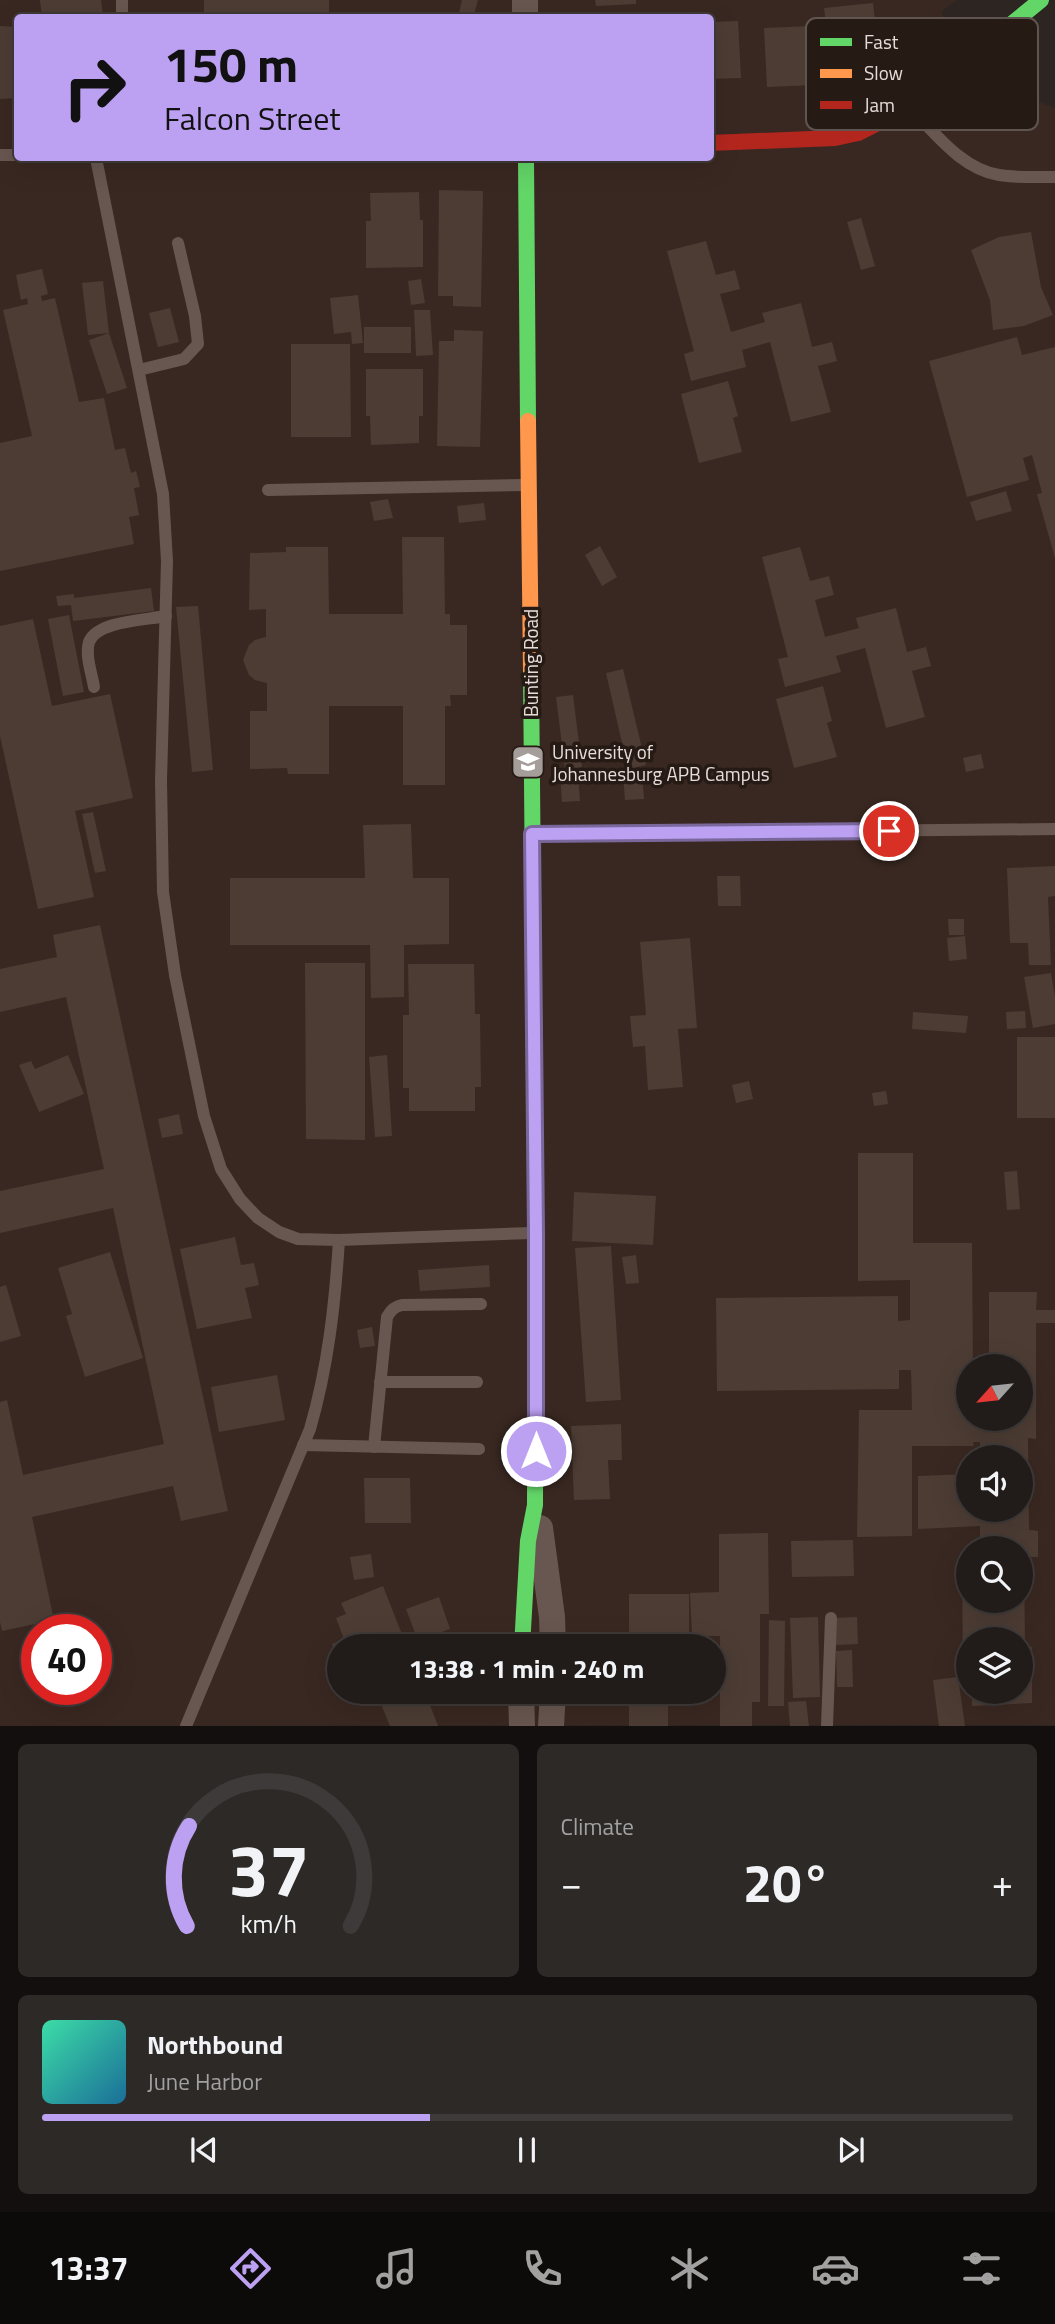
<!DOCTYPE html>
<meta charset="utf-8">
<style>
body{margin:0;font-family:"Titillium Web",sans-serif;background:#2d2927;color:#f1f3f6;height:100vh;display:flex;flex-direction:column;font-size:26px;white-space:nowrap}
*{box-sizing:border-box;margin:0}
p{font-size:23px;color:#a2a1a2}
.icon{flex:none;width:38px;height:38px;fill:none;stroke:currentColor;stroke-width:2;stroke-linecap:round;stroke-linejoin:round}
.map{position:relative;height:1726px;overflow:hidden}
.side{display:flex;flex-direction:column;gap:18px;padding:18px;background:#120f0e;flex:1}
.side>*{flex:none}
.banner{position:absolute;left:14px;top:14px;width:700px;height:147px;border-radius:7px;box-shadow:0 7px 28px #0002,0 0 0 2px #3e3a39;background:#bca0f2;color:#111;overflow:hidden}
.needle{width:46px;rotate:243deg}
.controls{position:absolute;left:956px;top:1354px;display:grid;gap:14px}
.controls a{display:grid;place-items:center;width:77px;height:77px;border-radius:50%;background:#211c1a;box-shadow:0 7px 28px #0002,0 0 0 2px #3e3a39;font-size:35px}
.speed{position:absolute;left:21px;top:1614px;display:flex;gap:14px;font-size:35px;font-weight:700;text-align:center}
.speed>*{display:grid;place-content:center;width:91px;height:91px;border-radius:50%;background:#211c1a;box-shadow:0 7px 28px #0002,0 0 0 2px #3e3a39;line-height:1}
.speed .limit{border:10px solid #d22;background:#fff;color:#111}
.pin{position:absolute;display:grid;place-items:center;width:60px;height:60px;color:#fff;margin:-30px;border:4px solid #fff;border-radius:50%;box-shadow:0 2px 7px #0007}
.me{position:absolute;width:77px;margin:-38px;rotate:0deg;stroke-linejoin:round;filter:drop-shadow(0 0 5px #0008)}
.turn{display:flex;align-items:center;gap:24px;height:147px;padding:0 35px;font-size:32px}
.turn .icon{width:91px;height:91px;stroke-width:2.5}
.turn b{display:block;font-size:49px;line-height:60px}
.big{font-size:52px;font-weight:700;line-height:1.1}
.side .card{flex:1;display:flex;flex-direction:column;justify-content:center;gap:10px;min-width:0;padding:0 24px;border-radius:10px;background:#2d2927}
.side .dial{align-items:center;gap:0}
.dial svg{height:182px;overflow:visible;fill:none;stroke:#3e3a39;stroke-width:7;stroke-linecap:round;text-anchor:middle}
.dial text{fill:#f1f3f6;stroke:none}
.song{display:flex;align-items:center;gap:21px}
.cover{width:84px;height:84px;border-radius:10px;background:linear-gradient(135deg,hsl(160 70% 55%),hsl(200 70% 35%))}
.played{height:7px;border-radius:4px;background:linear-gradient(90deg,#bca0f2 40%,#3e3a39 40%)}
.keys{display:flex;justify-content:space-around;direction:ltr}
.heat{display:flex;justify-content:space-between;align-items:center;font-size:38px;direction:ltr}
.side .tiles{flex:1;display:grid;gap:18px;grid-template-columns:1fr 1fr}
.card:last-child{grid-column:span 2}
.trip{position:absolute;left:327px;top:1634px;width:399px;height:70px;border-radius:35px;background:#211c1a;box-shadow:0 7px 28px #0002,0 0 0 2px #3e3a39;font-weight:700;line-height:70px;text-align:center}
.dock{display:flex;height:112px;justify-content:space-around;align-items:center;background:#0d0b0a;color:#a2a1a2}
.dock .icon{width:49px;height:49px}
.dock .active{color:#bca0f2}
.dock b{font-size:32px;color:#f1f3f6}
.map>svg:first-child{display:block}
.built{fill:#392821;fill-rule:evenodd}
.building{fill:#4c3c34}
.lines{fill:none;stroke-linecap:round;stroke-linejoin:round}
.lane{stroke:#685750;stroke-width:12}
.street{stroke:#685750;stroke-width:26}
.fast{stroke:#63d668;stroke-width:16}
.slow{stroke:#ff974d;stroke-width:16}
.jam{stroke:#b3261e;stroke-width:16}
.route-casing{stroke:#7a689d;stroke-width:18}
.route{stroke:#bca0f2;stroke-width:12}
.labels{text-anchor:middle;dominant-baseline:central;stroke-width:7;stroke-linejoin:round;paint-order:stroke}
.street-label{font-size:19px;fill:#e6ddda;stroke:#261a15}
.poi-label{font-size:19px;fill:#e6ddda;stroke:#261a15;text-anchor:start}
.key{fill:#261a15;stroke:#605450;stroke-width:2}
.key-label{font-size:19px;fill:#e6ddda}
</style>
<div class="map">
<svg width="1055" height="1726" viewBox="0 0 1055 1726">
<rect width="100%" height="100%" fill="#2c2522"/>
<path class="built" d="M0,0h957l-16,12 38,67 76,29v1617l-1055,1zM18,18h692v140h-692zM968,1367h52v52h-52zM968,1458h52v52h-52zM968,1549h52v52h-52zM37,1629h59v60h-59zM968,1640h52v52h-52zM340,1647h374v45h-374z"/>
<g class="building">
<path d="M40,0h61l2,15 -61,3z"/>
<rect x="204" y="0" width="125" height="18"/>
<path d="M462,0h16l-5,18 -15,-1z"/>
<path d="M595,0h41v4l-40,2z"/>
<path d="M873,3l6,56 -63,6 -2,-15 15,-2 -5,-40z"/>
<path d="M738,21l3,57 -31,1v-57z"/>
<path d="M0,26l18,1v71l-18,1z"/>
<path d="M812,26l2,59 -47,2 -3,-59z"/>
<path d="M439,190l44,1 -2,116 -28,-1v-10h-15z"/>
<path d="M419,192l1,28h3v47l-57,1v-47h5l-1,-28z"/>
<path d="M861,218l14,48 -14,4 -14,-48z"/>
<path d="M1031,232l10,55 12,28 -29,11 -31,4 -3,-30 -19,-50 28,-13z"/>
<path d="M706,241l10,34 19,-5 5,19 -20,5 11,38 34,-10 -3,-9 39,-10 11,44 20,-5 5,19 -19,5 13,46 -40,10 -21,-80 -28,8 4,17 -55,14 -7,-27 10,-3 -27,-100z"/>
<path d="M42,269l6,25 -7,2 1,5 13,-3 24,104 25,-4 11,52 10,-2 6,25 5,-2 4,16 -6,1 5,27 -10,2 5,27 -134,27v-128l32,-7 -29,-126 25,-6 -1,-6 -6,2 -5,-25z"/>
<path d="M421,279l4,24 -14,2 -3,-24z"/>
<path d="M103,281l6,52 -21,2 -6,-52z"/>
<path d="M358,295l5,48 -11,1 -1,-12 -17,2 -4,-36z"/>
<path d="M170,308l9,34 -21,5 -9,-34z"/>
<path d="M414,310h16l3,45 -17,1z"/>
<rect x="364" y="327" width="47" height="26"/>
<path d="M454,330l29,1 -3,116 -43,-1 2,-105h15z"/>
<path d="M109,333l18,55 -20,6 -18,-54z"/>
<path d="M1017,337l5,18 33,-8v211l-18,-64 5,-1 -10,-38 -9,3 6,22 -62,17 -38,-136z"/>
<path d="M291,344h59l1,93h-60z"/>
<path d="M366,369h57v47h-4v27l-48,2 -1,-29h-4z"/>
<path d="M728,381l10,35 -5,2 9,34 -43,11 -18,-69z"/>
<path d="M1006,491l6,20 -36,10 -6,-19z"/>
<path d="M388,499l5,19 -19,3 -4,-19z"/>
<path d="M484,503l2,17 -27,3 -2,-17z"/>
<path d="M402,537h42l1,77h5v11h17v70h-17l1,11h-6v79h-42v-79h-74v68h-41l-1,-6 -37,1v-58h17v-28l-12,-3 -6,-5 -6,-15 6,-15 6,-5 11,-3v-28l-17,1 1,-57 36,-1v-5h42l1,67h74z"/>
<path d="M600,546l17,31 -15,9 -17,-31z"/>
<path d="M800,547l10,34 19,-5 5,19 -19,5 10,37 34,-9 -3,-10 40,-10 11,44 19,-5 5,19 -19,5 13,46 -39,11 -21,-80 -29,8 5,16 -56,15 -7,-28 10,-2 -26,-100z"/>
<path d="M151,588l3,23 -81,10 -2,-16 -13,1 -2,-10 18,-2v4z"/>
<path d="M198,606l15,164 -21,2 -16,-165z"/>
<path d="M69,615l15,77 -21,4 -15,-77z"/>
<path d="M33,619l19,87 58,-12 23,104 -58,13 19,86 -56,12 -38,-173v-110z"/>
<path d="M623,669l23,96 -18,4 -22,-96z"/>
<path d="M823,686l9,35 -5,2 10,34 -43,11 -18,-69z"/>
<path d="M573,695l9,72 -17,2 -9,-72z"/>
<path d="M981,754l3,14 -18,4 -3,-14z"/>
<path d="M642,773l2,26 -19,1 -2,-26z"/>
<path d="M578,774l2,27 -18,1 -2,-27z"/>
<path d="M93,812l13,59 -11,2 -13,-59z"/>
<path d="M411,824l2,54h36v66l-45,1v52l-33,1 -1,-53h-140v-67h135l-2,-53z"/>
<path d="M1055,866v30l-7,1 3,68h-22l-1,-22h-18l-3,-75z"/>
<path d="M717,876h23l1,30h-23z"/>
<path d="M948,919h16v16h-15z"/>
<path d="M100,925l128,586 -47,10 -8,-35 -141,31 22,103 -52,11 -2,-9v-220l7,-2 16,75 141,-31 -51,-236 -113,25v-42l104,-22 -38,-172 -66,15v-43l57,-12 -4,-22z"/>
<path d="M965,936l2,23 -18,2 -2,-23z"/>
<path d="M690,938l7,90 -19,1 5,58 -35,3 -3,-44 -12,1 -3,-31 16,-1 -6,-73z"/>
<path d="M305,963h60v177l-59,-1z"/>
<path d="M408,964h66l1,50h5l1,73h-6v24h-66v-23h-6v-73h6z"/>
<path d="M1051,973l4,24v27l-22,4 -9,-51z"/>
<path d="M1025,1011l1,17 -19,1 -1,-17z"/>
<path d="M913,1012l55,4 -2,17 -54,-4z"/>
<rect x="1017" y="1037" width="38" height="81"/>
<path d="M68,1055l16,39 -45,18 -20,-47 12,-4 4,8z"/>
<path d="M387,1055l5,81 -17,1 -6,-80z"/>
<path d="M749,1081l4,18 -17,4 -4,-18z"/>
<path d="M886,1091l2,13 -14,2 -2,-13z"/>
<path d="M179,1114l4,20 -21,4 -4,-19z"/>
<path d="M858,1153h55v90h59l1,124h-5v52h52v-52h-31v-75h48l-1,18h19v13h-19v116l-8,-1 1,92 9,1v26h-14l1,90h7v56l-60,3v-14h48v-52h-52v47h-5l-1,-136h6v50h52v-52h-40v-23l-62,3v-53l50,-2v36h52v-52h-40v-16h-7l1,4h-62v90l-55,1 2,-127h53l-1,-40h-12v19l-182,2 -1,-93 182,-2v25l12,-1v-40l-52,1z"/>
<path d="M1017,1171l3,38 -13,1 -3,-38z"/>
<path d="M574,1192l82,4 -3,49 -81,-4z"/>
<path d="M235,1237l6,28 13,-2 5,22 -14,3 7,30 -55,11 -17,-80z"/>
<path d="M611,1246l10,154 -35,2 -11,-154z"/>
<path d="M110,1252l33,106 -58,19 -19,-61 6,-2 -14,-46z"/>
<path d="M636,1255l3,28 -13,1 -4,-27z"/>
<path d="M489,1265l1,22 -70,4 -2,-21z"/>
<path d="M6,1285l15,51 -21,6v-55z"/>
<path d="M372,1327l3,19 -15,2 -3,-18z"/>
<path d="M277,1375l8,45 -66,12 -8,-45z"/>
<path d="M621,1424l1,36h-14l2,39 -36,1 -3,-74z"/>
<path d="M364,1478h46l1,45h-46z"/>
<path d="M768,1533l1,81h-9v88h-8v24h-32v-90h-28l-2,-43 29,-1v-58z"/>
<path d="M853,1540l1,36 -62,1 -1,-36z"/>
<path d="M371,1554l3,23 -20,3 -4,-23z"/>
<path d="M383,1586l24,61h-67l-1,14 -7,-17 12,-5 -8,-21 10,-4 -5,-11z"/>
<path d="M629,1594h60v44l-8,-1v10h-52z"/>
<path d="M439,1597l11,32 -32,12 -12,-32z"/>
<path d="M818,1617l2,80 -27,1 -3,-80z"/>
<path d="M857,1617l1,27 -23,1 -2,-27z"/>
<path d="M769,1620l16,1 -1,85h-16z"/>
<path d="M852,1650l1,37h-16l-1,-36z"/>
<path d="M958,1677l7,49h-26l-6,-46z"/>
<path d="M376,1692h49l13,34h-48z"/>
<rect x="629" y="1692" width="39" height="34"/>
<path d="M806,1701l3,25h-19l-2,-24z"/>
</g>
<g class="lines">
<g class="lane">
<path d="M122,0v18"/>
<path d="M911,109c25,25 51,60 88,66 18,3 38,2 56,2"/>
<path d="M0,155h18"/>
<path d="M96,158l67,336 4,67 -6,220 2,111 12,83 29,141 17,53 19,30 18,19 21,14 19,7 41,1"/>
<path d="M139,370l45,-11 14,-15 -3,-28 -17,-73"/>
<path d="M268,490l257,-5"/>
<path d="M94,687c-2,-13 -9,-31 -5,-45 8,-21 57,-22 77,-26"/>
<path d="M536,834l519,-5"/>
<path d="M380,1382h97"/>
<path d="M303,1445l176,4"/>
<path d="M374,1447l13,-130c4,-7 7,-10 15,-12l79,-1"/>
<path d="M186,1726l124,-297c18,-62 25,-125 29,-189l193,-7"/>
<path d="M827,1726l4,-108"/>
</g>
<g class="street">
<path d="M525,18v-18"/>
<path d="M540,1528l12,89 1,30"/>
<path d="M521,1692l1,34"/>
<path d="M551,1726l2,-34"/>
</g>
<g class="fast">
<path d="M934,87l107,-87"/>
<path d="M526,158l2,263"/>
<path d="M522,1647l6,-106 7,-36 1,-272 -5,-563"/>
</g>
<path class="slow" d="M528,421l3,249"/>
<path class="jam" d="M710,143l125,-5 23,-5 51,-26 25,-20"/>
</g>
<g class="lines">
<defs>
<path id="route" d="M536,1451v-218l-4,-399 357,-3"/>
</defs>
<use href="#route" class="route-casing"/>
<use href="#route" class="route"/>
</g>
<defs>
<symbol id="university-square" viewBox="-11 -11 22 22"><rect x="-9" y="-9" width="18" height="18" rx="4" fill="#a59d9a" stroke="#261a15"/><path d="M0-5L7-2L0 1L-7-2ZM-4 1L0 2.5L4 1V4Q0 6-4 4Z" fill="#fff"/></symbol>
</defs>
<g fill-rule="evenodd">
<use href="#university-square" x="509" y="743" width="38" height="38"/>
</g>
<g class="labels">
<g class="street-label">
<text transform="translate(530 663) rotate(-90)">Bunting Road</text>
</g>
<g class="poi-label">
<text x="552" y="751">University of<tspan x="552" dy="22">Johannesburg APB Campus</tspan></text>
</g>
</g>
<rect x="806" y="18" width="232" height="112" rx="10" class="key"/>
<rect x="820" y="38" width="32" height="8" fill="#63d668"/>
<rect x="820" y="69" width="32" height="9" fill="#ff974d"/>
<rect x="820" y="101" width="32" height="8" fill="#b3261e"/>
<g class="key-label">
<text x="864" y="49">Fast</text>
<text x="864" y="80">Slow</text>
<text x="864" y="112">Jam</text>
</g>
</svg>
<div class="controls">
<a><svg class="needle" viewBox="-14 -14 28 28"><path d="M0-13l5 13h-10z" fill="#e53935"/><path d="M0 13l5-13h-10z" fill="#a2a1a2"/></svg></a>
<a><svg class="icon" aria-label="sound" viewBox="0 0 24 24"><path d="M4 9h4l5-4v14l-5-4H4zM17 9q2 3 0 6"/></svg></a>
<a><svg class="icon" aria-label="search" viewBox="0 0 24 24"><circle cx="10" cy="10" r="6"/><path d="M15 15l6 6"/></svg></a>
<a><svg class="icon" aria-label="layers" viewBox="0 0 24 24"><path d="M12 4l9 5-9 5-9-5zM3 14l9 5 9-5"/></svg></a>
</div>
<div class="speed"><div class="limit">40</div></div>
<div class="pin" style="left:889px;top:831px;background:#d93025"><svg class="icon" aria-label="arrive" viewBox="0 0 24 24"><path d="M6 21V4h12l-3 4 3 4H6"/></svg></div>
<svg class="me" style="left:536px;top:1451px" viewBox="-20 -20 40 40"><circle r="17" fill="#bca0f2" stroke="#fff" stroke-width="3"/><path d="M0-11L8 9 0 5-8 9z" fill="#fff"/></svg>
<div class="trip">13:38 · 1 min · 240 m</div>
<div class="banner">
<div class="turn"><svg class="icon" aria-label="right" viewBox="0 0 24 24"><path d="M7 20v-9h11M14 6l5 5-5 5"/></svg><div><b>150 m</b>Falcon Street</div></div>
</div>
</div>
<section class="side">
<div class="tiles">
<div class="card dial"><svg viewBox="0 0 100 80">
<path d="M14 69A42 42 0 1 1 86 69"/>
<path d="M14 69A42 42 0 0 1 15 25" stroke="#bca0f2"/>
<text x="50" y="56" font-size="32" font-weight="700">37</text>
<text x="50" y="72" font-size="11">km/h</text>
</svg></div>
<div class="card"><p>Climate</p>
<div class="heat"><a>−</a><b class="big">20°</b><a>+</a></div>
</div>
<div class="card">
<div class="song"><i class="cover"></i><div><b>Northbound</b><p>June Harbor</p></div></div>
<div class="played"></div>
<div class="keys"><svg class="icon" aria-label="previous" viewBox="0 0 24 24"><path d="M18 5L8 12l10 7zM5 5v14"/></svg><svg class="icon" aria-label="pause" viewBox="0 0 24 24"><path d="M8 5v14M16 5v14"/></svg><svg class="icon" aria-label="next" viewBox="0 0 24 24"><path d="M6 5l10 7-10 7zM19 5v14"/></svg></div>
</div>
</div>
</section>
<nav class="dock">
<b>13:37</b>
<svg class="icon active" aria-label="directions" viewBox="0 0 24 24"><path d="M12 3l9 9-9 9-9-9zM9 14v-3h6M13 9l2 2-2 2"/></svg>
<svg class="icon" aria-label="music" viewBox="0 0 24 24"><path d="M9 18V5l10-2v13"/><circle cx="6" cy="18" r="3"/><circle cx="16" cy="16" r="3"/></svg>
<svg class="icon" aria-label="phone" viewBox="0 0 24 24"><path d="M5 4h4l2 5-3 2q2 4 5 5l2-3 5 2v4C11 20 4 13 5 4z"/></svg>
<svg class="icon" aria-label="climate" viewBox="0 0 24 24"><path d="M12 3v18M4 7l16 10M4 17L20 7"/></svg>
<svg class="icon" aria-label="car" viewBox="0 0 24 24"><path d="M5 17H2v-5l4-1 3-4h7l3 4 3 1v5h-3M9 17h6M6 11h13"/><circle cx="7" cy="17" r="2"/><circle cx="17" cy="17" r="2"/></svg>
<svg class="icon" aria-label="filters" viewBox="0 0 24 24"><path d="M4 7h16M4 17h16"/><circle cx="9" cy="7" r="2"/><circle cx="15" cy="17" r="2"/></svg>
</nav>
